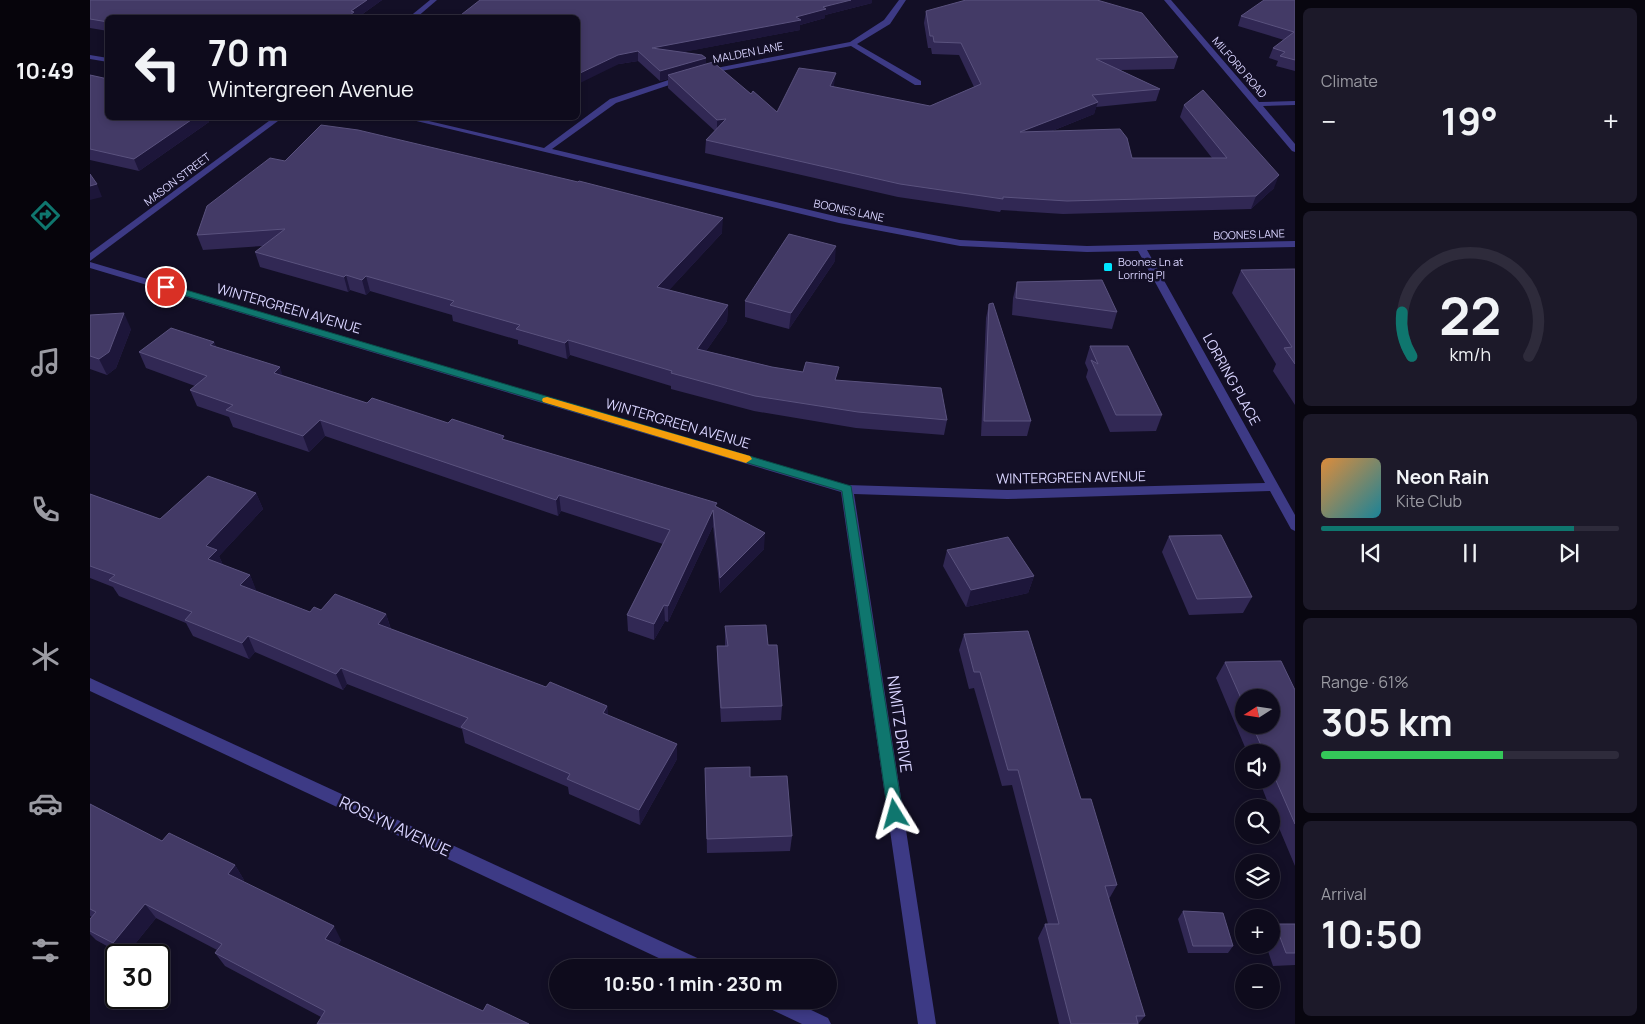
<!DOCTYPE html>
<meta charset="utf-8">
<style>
body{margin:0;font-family:Manrope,sans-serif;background:#1c1929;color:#f1f3f6;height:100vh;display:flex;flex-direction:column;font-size:19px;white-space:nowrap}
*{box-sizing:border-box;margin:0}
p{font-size:16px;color:#9b9ba3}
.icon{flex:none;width:28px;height:28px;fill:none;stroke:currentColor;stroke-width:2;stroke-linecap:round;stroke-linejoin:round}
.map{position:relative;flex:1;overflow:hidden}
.sheet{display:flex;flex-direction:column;gap:8px;padding:8px;background:#08060f;width:350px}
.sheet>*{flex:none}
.hud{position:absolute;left:15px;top:15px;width:475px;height:105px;border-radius:8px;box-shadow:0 2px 8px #0003,0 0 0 1px #2e2b3b;background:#0e0b1c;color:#f1f3f6;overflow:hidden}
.needle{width:32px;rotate:258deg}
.fabs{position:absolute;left:1145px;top:689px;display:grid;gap:10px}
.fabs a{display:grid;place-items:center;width:45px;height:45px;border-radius:50%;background:#0e0b1c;box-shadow:0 2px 8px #0003,0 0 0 1px #2e2b3b;font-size:25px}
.speed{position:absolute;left:15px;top:944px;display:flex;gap:10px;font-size:25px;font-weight:700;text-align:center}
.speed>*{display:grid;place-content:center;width:65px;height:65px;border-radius:50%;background:#0e0b1c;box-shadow:0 2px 8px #0003,0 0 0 1px #2e2b3b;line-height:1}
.speed .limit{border:2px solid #111;border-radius:8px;background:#fff;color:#111}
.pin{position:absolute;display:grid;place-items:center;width:42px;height:42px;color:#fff;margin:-21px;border:2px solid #fff;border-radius:50%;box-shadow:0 1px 5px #0007}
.me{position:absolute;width:55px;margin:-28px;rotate:352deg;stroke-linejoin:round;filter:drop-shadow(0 0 4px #0008)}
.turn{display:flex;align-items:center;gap:18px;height:105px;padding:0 20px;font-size:22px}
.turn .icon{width:65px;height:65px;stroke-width:2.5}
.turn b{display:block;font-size:35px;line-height:42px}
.big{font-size:38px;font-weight:700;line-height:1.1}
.sheet .card{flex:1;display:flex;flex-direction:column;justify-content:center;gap:8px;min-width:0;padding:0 18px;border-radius:8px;background:#1c1929}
.sheet .dial{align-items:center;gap:0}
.dial svg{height:130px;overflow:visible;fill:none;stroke:#2e2b3b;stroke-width:7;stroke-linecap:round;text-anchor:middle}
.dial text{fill:#f1f3f6;stroke:none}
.song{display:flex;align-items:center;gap:15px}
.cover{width:60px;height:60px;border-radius:8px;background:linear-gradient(135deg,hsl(30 70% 55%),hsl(190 70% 35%))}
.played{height:5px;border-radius:2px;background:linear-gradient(90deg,#0f766e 85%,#2e2b3b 85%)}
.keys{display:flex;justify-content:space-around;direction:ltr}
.heat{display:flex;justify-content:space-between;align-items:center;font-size:28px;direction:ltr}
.charge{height:8px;border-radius:4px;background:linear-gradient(90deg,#34c759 61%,#2e2b3b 0)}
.trip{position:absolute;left:459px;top:959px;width:288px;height:50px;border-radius:25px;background:#0e0b1c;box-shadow:0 2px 8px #0003,0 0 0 1px #2e2b3b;font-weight:700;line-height:50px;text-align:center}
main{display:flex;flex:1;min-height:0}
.dock{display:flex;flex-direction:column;width:90px;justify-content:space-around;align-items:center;background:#06040b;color:#9b9ba3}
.dock .icon{width:35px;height:35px}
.dock .selected{color:#0f766e}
.dock b{font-size:22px;color:#f1f3f6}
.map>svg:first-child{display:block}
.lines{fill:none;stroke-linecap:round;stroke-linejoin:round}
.minor{fill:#3d3a85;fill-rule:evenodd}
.wall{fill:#312854;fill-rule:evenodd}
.shaded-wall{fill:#1d163a}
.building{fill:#433a66;stroke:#5a527e}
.route{fill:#0f766e;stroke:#0a4d48}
.slow{fill:#f59e0b}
.poi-dot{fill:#00e5ff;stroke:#130f26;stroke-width:2}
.labels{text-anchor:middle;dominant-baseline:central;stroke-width:5;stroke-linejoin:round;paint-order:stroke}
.far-street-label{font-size:11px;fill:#d9d4ff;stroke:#130f26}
.far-poi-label{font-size:11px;fill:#d9d4ff;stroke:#130f26;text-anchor:start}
.street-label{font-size:14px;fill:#d9d4ff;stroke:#130f26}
.near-street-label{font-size:16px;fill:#d9d4ff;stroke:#130f26}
</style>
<main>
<nav class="dock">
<b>10:49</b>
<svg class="icon selected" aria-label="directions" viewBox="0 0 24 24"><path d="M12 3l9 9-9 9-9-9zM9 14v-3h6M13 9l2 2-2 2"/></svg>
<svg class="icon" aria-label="music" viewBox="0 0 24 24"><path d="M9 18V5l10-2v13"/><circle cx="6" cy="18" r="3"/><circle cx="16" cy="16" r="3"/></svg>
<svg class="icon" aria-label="phone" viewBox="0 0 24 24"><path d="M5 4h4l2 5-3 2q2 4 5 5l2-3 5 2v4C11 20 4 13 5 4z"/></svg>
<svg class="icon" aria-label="climate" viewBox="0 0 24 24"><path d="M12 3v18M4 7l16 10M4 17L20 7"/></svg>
<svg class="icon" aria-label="car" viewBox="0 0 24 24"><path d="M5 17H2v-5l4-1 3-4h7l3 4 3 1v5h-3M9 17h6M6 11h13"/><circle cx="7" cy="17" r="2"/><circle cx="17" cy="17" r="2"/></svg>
<svg class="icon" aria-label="filters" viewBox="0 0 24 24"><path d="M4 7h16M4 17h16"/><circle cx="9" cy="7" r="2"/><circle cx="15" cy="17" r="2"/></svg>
</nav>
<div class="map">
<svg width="1205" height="1024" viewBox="0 0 1205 1024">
<rect width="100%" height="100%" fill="#130f26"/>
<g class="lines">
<g class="minor">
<path d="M340,0h7l-21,18h-8z"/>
<path d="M809,0h7l-16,24 -33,20 64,37v4h-6l-64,-39 -145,28 -4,-2 4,-2 144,-28 34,-22z"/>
<path d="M1074,0h7l88,102 36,-1v4l-32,1 32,38v8l-3,-1z"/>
<path d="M0,55l18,3v4l-18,-3z"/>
<path d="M594,75l4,2 -1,2 -71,24 -64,46 287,68 121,23 127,6 208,-5v6l-148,3 148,265v16l-4,-2 -21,-38 -263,8 -153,-5 82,530h-18l-77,-532 -751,-224v-6l757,223 160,5 258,-7 -127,-232 -51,1 -127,-6 -121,-23 -435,-105h12l128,30 66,-49z"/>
<path d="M183,118h9l-192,143v-8z"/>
<path d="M0,678l616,284 3,6h-29l-590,-277z"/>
<path d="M671,1000h29l38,18 3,6h-29l-38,-18z"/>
</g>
</g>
<g class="wall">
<path d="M0,0h292l-25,18h-249v13l-18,-3z"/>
<path d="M1205,0v71l-19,-5 2,-5 -9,-3 4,-10 11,-8 -46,-14 3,-10z"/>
<path d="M782,3l-47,12v3l-25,7v5l-118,22 24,6v6l45,30 26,18 57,-27v2l96,19 44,-19 -15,-32 -27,-1 -1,-6h-3l-4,-25 2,-12 252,46 -4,12 -54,1 40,19 -4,12 -60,6 -2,7 -42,17 80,27h80l-32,-41 4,-12 90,83 -23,21 -188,5 -62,-4 -1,2 -102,-15 -193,-44 1,-13 9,-9 -47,-43v-9l-8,2 -22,-20 -19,3 -41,-46z"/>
<path d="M0,75l18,43h100l1,4 -70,49 -49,-11z"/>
<path d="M195,161l437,72 -53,57 59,15 -1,16 -21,30 66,16 65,13 110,40 -3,15 -88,-7 -102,-17 -83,-22v-3l-101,-31 -3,4 -49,-15v-4l-65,-19 -1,-6 -82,-24 -4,4 -16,-5 -2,2 -88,-25 -5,-15 8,-6 -60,4 -6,-15z"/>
<path d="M745,261l-46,68 -44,-12v-16z"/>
<path d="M1205,269v136l-22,-34 3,-7 -44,-71 9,-23z"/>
<path d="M927,282l100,30 -5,17 -100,-14 1,-17z"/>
<path d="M899,304l42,117 -4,15h-46l5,-118z"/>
<path d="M0,315l41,14 -15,39 -9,7 -17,-6z"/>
<path d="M124,342l2,5 66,28 85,28 81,20 57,17 211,67 48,42 -44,44 -7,-67 -45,96 -3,-1 -11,19 -26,-9 -1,-16 36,-71 -102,-33 -3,5 -233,-80 -16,16 -76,-25 -4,-10 -32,-11 -7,-16 5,-4 -49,-18 -7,-16z"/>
<path d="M1000,346l72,69 -6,16 -46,1 -24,-55 2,-7 -3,-7z"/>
<path d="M166,493l7,16 -44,47 4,9 27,10 6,16 54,21 11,-2 65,4 5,15 155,58 61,19 1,10 69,43 -37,66 -71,-31 -1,-7 -103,-44 -3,-14 -115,-45 -4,6 -88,-38 -6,7 -56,-23 -7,-13 -67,-27 -6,-9 -23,-9v-84l70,25z"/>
<path d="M1079,536l83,61 -9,16 -54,2 -27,-63z"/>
<path d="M857,550l87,26 -6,17 -62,14 -23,-41z"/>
<path d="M635,626l43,19 14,61 -1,14 -60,2 -4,-61v-15h8z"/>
<path d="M874,634l117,165 36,86 -8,14 36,117 -7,8h-79l-21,-86 7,-14h3l-36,-139 -10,1 -28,-98 -5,1 -10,-39z"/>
<path d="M1135,662l70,28v176l-24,-57v-1h-1l-11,-28h12v-28h-24l-31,-74zM1154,698l27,27h-27z"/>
<path d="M615,768l45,9 42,59 -2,15 -83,2z"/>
<path d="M0,804l72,37 73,24 9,15 -2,1 99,59 -3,5 145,66 46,13 -208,-7 -96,-51 -10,-13 2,-3 -61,-32 -30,37h-3l-27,-15 -6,-6v-15l2,-2 -2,-1z"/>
<path d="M1093,911l50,35 -5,7h-40l-10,-34z"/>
<path d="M1185,924h20v41l-22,1 -7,-21h5v-17z"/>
</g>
<g class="shaded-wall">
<path d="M277,0h15l-25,18h-11l5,-7z"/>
<path d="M761,0h21v3l-47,12v3l-25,7v5l-148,28v-10l144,-31 27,-10z"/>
<path d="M548,51v10l-19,3 -41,20v-10l40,-19z"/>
<path d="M616,58v10l-38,7v4l-8,2v-10z"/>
<path d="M746,73l-2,12 -5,13 1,-12z"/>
<path d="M1008,102l-4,12 -77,31 3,-13z"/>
<path d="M104,118h14l1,4 -70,49 -5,-12z"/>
<path d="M636,119l-9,14v-13z"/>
<path d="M1189,175l-5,13 -23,21 5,-13z"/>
<path d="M7,184l5,13 -12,3v-14z"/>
<path d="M633,218l-1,15 -64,69 -1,-15z"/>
<path d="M746,246l-1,15 -46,68 2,-16z"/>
<path d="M256,275l4,15 -2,2 -4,-15z"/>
<path d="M276,276l4,15 -4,4 -4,-15z"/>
<path d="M638,305l-1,16 -30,43v-15z"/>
<path d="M34,313l7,16 -15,39 -9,7 -8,-16z"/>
<path d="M478,340l2,15 -3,4 -2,-16z"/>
<path d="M124,342l6,16 -10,-13z"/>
<path d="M190,367l5,16 -11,-10z"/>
<path d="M230,420l5,16 -16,16 -6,-16z"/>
<path d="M166,493l7,16 -44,47 5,11 -16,-8 -2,-13z"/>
<path d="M469,495l2,16 -3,5 -2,-16z"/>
<path d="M623,510v16l-45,96v-16z"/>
<path d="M675,533l-1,16 -44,44v-15z"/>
<path d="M160,575l7,17 -17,-7z"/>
<path d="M944,576l-6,17 -62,14 5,-17z"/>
<path d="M574,605l1,16 -11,19v-16z"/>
<path d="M296,614l5,16 -13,-6z"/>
<path d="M158,636l7,16 -6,7 -7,-16z"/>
<path d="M251,668l6,16 -4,6 -7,-16z"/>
<path d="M517,706l2,16 -6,-9z"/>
<path d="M587,744v15l-37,66 -1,-15z"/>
<path d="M145,865l9,15 -7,8 -9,-14z"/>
<path d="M55,904l11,14 -30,37h-2l-11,-12z"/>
<path d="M244,926l7,14 -8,13 -8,-14z"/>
</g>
<g class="building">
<path d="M0,0h277l-16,11 3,1 -8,6h-238v4l-18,-3z"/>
<path d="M390,0h371l-28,7 3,2 -30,8 5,3 -149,28 50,7 4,3 -46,13 -22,-20 -20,4 -40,19v-56h-121z"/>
<path d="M876,0h131l45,13 36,44 -82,2 64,30 -68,6 6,7 -78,30 100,-3 7,9 5,20h95l-43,-53 19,-15 76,85 -23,21 -189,5 -64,-4v2l-103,-15 -194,-44 20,-21 -9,1 -49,-45 45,-13 38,32 2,-3 24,21 22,-44 37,5 -6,13 100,20 51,-22 -20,-41 -27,-1 -1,-6h-3l-4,-25z"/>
<path d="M1174,0h31v60l-15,-4 5,-4 -12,-4 21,-16 -53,-16z"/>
<path d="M0,75l18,4v39h86l-60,41 -44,-10z"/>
<path d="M231,125l37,5 220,52 1,-1 144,37 -66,69 71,18 -31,44 75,18 31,5 3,-10 33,5 -4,13 106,8 6,32 -89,-8 -103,-16 -84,-23 1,-2 -104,-31 -3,3 -49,-14 4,-4 -70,-20 4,-4 -88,-25 -4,4 -16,-5 -2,2 -89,-25 30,-23 -88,6 10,-29 63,-48 15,3z"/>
<path d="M0,174l7,10 -7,2z"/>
<path d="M699,234l47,12 -45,67 -46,-12z"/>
<path d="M1205,269v95l-11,-16 8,-1 -51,-77z"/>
<path d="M1012,280l15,32 -101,-14 1,-16z"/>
<path d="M903,303l38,118h-47l5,-117z"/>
<path d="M34,313l-15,39 -10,7 -9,-3v-41z"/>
<path d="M81,328l43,14 -4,3 70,22 -6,6 93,30 5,-5 76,25 4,-4 52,17 -2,3 215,64 -2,3 50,27 -45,45 -7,-68 -45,96 -4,-1 -10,19 -27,-9 43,-85 -111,-35 -3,5 -236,-80 -17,16 -77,-26 7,-5 -43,-15 17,-14 -68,-24z"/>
<path d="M1000,346h38l34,69h-46l-25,-55 7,4z"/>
<path d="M118,476l48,17 -50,53 11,4 -9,9 42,16 -10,10 70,27 4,-5 7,3 14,-16 51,20 -8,10 168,63 4,-5 57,24 -4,7 74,31 -38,66 -72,-31 3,-5 -109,-47 7,-9 -127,-50 -5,6 -88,-38 -6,7 -57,-23 7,-8 -83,-32 6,-5 -25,-9v-72l70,25z"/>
<path d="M1131,535l31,62 -55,2 -28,-63z"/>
<path d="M918,537l26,39 -63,14 -24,-40z"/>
<path d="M676,625l2,20h9l5,61 -61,2 -4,-62h11l-3,-20z"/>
<path d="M938,631l53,168h10l26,86 -12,1 40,130h-9l2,8h-67l-26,-100h14l-41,-154h-10l-28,-98h-6l-10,-38z"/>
<path d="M1191,661l14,29v134l-24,-55v-17h-7l-12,-27h19v-27h-27v7l-19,-43z"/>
<path d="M660,767v10l37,-1 5,60 -85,3 -2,-71z"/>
<path d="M0,804l72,37 7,-8 66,32 -7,9 106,52 -9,13 158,72 4,-7 42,20h-212l8,-13 -110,-58 7,-9 -77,-40 -32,39 -23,-12v-12l6,-7 -6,-3z"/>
<path d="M1093,911l40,2 10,33h-40z"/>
<path d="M1185,924h20v29h-9z"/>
</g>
<path class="route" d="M73,285h6l682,201 52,328 -3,4 -5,2 -5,-2 -2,-4 -46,-323 -679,-202z"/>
<path class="slow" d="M457,397l203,59 2,3 -6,4 -203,-61 -1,-2 1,-2z"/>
<rect class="poi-dot" x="1013" y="262" width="10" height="10" rx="2.5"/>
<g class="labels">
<g class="far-street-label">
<text transform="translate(658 52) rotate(-11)">MALDEN LANE</text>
<text transform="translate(1150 67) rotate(49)">MILFORD ROAD</text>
<text transform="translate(87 179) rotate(-37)">MASON STREET</text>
<text transform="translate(759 210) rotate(12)">BOONES LANE</text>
<text transform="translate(1159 234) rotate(-2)">BOONES LANE</text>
</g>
<g class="far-poi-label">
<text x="1028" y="261">Boones Ln at<tspan x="1028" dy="13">Lorring Pl</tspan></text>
</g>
<g class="street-label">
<text transform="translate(199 308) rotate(16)">WINTERGREEN AVENUE</text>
<text transform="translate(1142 379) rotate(61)">LORRING PLACE</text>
<text transform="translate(588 423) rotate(16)">WINTERGREEN AVENUE</text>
<text transform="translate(981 477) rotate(-1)">WINTERGREEN AVENUE</text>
</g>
<g class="near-street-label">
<text transform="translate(810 724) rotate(82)">NIMITZ DRIVE</text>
<text transform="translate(305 826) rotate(25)">ROSLYN AVENUE</text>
</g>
</g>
</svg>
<div class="fabs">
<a><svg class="needle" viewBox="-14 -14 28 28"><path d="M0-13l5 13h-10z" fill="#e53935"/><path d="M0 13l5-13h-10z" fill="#9b9ba3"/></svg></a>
<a><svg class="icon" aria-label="sound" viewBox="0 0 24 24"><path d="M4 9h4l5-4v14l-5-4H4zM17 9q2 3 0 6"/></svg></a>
<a><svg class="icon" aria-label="search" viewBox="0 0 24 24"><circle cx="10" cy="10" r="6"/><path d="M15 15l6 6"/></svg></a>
<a><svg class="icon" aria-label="layers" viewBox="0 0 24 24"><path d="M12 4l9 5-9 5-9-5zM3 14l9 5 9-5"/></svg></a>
<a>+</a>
<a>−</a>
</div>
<div class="speed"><div class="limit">30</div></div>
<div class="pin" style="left:76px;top:287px;background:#d93025"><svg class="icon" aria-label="arrive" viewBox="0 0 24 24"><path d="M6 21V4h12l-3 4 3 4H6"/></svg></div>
<svg class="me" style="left:805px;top:814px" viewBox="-20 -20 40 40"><path d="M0-17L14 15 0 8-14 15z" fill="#0f766e" stroke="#fff" stroke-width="4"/></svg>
<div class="trip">10:50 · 1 min · 230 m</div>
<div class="hud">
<div class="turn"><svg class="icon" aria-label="left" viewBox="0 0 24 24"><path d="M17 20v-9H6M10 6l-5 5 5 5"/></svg><div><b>70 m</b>Wintergreen Avenue</div></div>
</div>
</div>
<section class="sheet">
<div class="card"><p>Climate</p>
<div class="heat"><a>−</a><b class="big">19°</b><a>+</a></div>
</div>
<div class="card dial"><svg viewBox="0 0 100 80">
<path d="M14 69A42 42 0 1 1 86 69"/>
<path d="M14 69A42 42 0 0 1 8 42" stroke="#0f766e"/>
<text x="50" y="56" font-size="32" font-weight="700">22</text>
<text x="50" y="72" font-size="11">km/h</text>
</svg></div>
<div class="card">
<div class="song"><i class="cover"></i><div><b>Neon Rain</b><p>Kite Club</p></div></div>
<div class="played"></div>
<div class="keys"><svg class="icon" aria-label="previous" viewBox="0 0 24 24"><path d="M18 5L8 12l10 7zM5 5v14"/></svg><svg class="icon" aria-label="pause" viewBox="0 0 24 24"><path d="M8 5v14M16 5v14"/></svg><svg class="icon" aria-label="next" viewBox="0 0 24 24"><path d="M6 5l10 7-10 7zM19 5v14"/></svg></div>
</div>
<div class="card"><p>Range · 61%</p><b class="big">305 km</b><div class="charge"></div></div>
<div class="card"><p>Arrival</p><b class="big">10:50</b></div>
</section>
</main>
